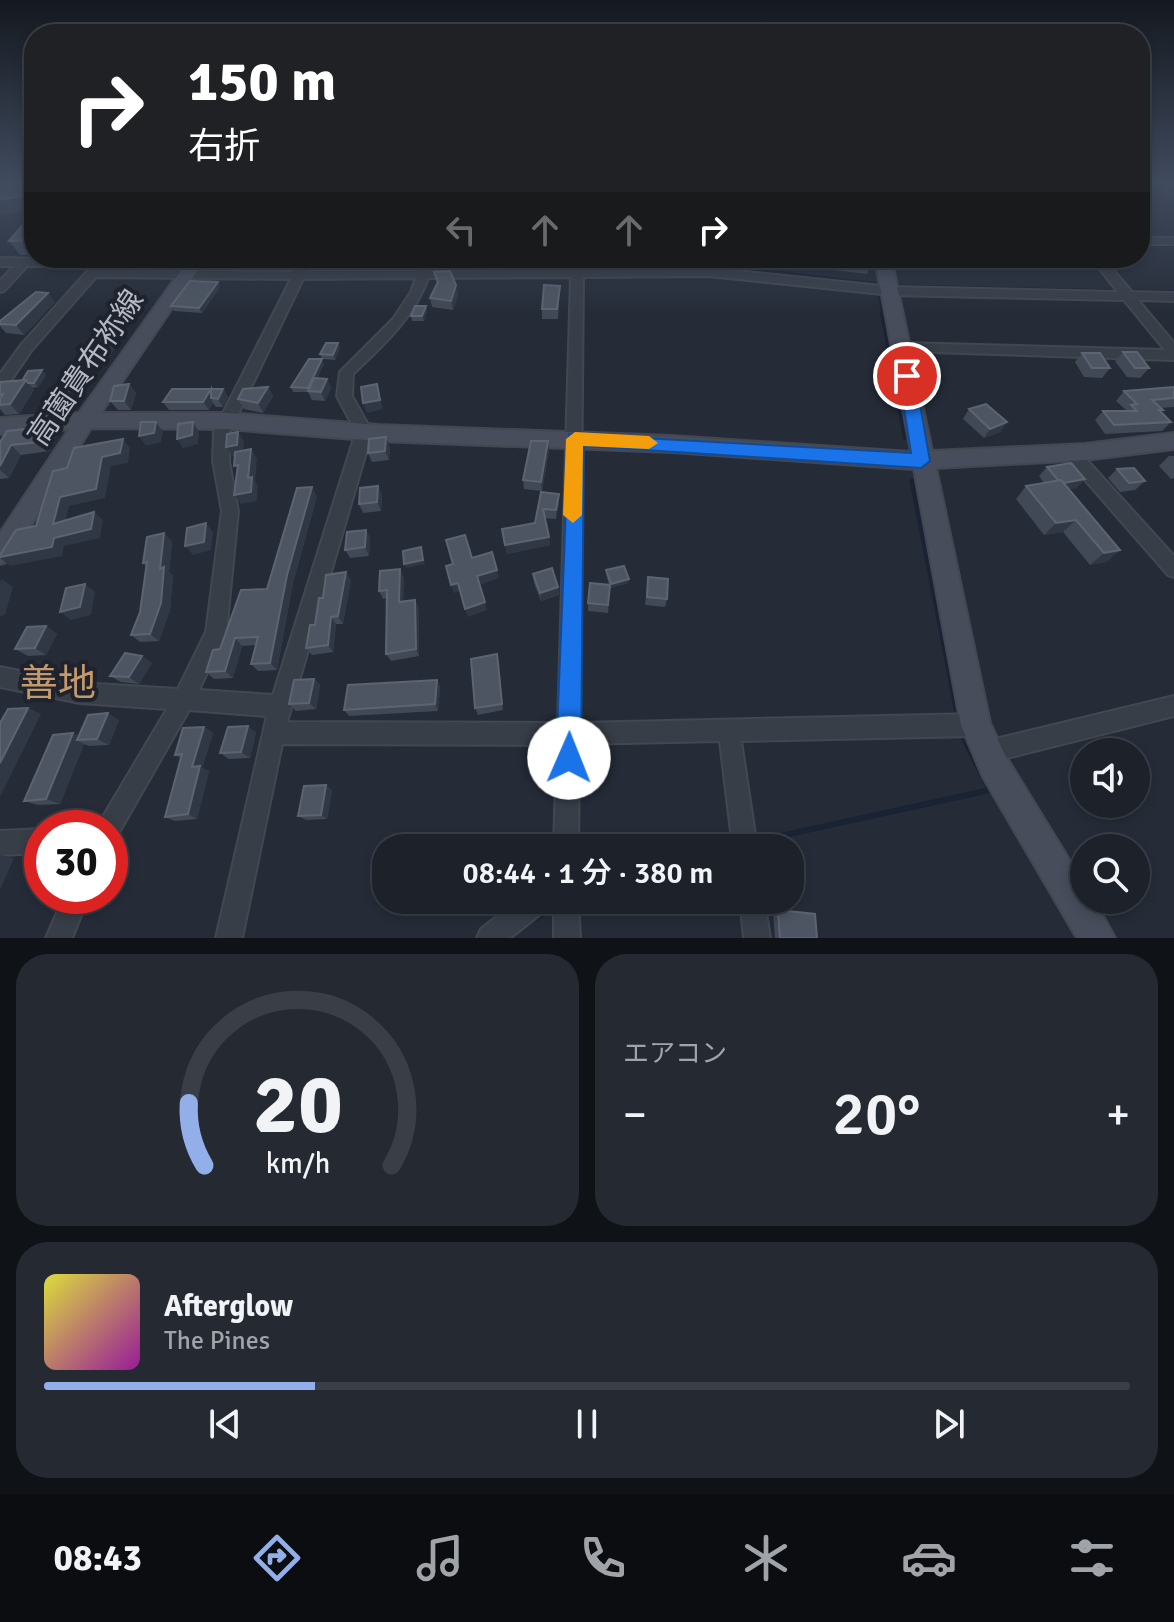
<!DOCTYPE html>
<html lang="ja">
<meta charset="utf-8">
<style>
body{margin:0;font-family:Signika,"Noto Sans JP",sans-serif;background:#252932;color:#f1f3f6;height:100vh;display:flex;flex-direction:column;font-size:30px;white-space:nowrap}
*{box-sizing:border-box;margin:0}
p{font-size:26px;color:#a0a3a8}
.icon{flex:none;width:44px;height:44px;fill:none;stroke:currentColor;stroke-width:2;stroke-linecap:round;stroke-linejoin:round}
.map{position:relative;height:938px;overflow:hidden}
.details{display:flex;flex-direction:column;gap:16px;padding:16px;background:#0f1217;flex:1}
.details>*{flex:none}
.hud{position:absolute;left:24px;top:24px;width:1126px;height:244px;border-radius:32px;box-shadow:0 4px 12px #0003,0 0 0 2px #3a3e47;background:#202124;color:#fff;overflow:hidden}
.tools{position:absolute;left:1070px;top:738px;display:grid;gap:16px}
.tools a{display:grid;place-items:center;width:80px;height:80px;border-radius:50%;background:#1c212a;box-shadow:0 4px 12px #0003,0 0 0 2px #3a3e47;font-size:40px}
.speed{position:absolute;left:24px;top:810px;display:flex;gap:16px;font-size:40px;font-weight:700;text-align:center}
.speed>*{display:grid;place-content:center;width:104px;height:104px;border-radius:50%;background:#1c212a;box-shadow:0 4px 12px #0003,0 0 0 2px #3a3e47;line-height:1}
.speed .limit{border:12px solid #d22;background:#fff;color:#111}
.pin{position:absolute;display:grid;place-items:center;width:68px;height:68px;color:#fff;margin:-34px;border:4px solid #fff;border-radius:50%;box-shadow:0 2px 8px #0007}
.me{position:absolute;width:88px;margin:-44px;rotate:1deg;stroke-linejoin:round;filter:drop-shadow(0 0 6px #0008)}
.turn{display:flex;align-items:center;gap:28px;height:168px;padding:0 32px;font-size:36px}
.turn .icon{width:104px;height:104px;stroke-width:2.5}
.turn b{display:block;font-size:56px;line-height:68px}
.lanes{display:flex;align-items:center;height:76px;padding:0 32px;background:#0003;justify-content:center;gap:40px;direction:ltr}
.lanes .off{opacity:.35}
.big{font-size:60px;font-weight:600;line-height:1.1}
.details .tile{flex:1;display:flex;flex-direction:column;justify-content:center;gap:12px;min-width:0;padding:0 28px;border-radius:32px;background:#252932}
.details .dial{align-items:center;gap:0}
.dial svg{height:208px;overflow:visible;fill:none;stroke:#3a3e47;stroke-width:7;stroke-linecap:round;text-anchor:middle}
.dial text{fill:#f1f3f6;stroke:none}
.song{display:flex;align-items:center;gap:24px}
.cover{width:96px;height:96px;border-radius:12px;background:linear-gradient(135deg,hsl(60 70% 55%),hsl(300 70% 35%))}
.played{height:8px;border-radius:4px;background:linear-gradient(90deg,#93afea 25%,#3a3e47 25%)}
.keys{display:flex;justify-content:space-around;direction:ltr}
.heat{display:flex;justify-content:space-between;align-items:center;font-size:44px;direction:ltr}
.details .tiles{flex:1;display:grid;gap:16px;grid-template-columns:1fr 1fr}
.tile:last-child{grid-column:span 2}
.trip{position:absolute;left:372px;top:834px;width:432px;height:80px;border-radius:32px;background:#1c212a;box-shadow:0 4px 12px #0003,0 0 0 2px #3a3e47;font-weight:600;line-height:80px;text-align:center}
.menu{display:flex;height:128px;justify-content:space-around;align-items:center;background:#0b0d11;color:#a0a3a8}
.menu .icon{width:56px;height:56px}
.menu .current{color:#93afea}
.menu b{font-size:36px;color:#f1f3f6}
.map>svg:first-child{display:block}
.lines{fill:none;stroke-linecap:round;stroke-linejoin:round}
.stream-far3{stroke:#1a2334;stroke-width:3}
.stream-far2{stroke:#1a2334;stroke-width:4}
.stream-far1{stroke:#1a2334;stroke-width:5}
.stream{stroke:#1a2334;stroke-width:6}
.street-casing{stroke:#424751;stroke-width:4}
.secondary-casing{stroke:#424751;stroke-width:4}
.street{fill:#383e48;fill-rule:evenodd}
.secondary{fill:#474d5b;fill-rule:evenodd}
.wall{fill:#414856}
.shaded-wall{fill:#303845}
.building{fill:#4d5562;stroke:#5d6471;stroke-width:2}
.route{fill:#1a73e8;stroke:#114b97;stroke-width:2}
.slow{fill:#f59e0b}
.labels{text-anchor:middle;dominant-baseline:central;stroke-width:8;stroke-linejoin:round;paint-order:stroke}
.street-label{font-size:30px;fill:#b4b9c4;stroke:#1e232d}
.near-neighbourhood-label{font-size:38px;fill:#c6996d;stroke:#1e232d}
</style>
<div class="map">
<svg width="1174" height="938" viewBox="0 0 1174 938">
<rect width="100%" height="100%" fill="#252c38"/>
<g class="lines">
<g class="stream-far3">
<path d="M0,266l94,2"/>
<path d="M103,268l33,3"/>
<path d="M429,270l288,-5 163,19"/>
<path d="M328,271l91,-1"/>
<path d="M276,272h19"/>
<path d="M898,286l221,5"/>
<path d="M1128,291l46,1"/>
<path d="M879,294l4,21"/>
</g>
<path class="stream-far2" d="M882,313l23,125"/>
<path class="stream-far1" d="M912,481l39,201"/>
<g class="stream">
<path d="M951,680l7,37"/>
<path d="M753,842l237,-52 -27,-53"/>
<path d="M534,919l32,-19"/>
</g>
<defs>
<g id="street">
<path d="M1158,184h11l5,4v9z"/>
<rect x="1140" y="238" width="34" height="6"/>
<path d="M0,258l97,2 15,-2 -10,12 192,2 7,-14h12l-7,13h111l2,-13h12l-2,13 279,-3 183,19 227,5 -27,-34h12l29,34 42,1v8l-36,-1 36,43v17l-272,-9 -7,-4 7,-4 263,7 -41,-50 -233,-5 -183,-19 -125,1 -4,446 397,-9 7,4 4,7 -4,7 -7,4 -235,5 16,107h-24l-13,-107 -141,3 -1,104h-24l3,-103 -275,-1 -40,194h-26l51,-222 -78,-6 -72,126 -7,3v-11h-13l4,-8 66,-111 -87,-6 -80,-16v-20l80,16 98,6 28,-57 16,-121 -9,-50 1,-30 77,-152 -195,-2 -65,74 -26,38 -5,1v-16l21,-29 70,-78 -64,-1 -23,25 -4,1v-11l14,-15h-14zM571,277l-13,446 -271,-1 85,-290 -20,-36 1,-22c30,-29 61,-56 75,-96zM416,278l-5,14 -18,27 -53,53 -3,24 19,36 -83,263 -74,-5 27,-57 12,-122 -9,-50 1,-30 73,-152z"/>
<path d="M1071,447l6,2 97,107v21l-6,-2 -103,-118 -2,-4 2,-4z"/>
<path d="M1174,696v20l-187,47 -8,-3 -3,-8 3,-8 8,-3z"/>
<path d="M42,829v24l-42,2v-24z"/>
<path d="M64,896h25l-17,42h-26z"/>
<path d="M518,900h32l-3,9 -37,29h-33l4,-9z"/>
<path d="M554,900h24l2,38h-26z"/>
<path d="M740,900h24l6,38h-26z"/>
</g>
<path id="secondary" d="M190,258h16l-105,155h126l152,12 293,11 239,16 -36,-194h16l41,193 153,-7 89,-11v16l-89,11 -149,8 54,255 15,32 79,129v16h10l21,38h-38l-94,-161 -22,-52 -47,-256 -242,-17 -293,-11 -152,-12 -136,-1 -82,133 -9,3v-31l69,-104 -69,5v-16l79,-5z"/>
</defs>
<use href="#street" class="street-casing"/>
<use href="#secondary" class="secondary-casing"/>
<use href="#street" class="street"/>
<use href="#secondary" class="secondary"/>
</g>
<g class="wall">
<path d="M34,212v43h-14l-11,-14z"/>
<path d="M432,258h20v8l-18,2z"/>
<path d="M766,258h107l-6,16 -101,-12z"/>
<path d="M434,272l24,23 -5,15 -21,-3 -2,-9 7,-14z"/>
<path d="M560,286l-2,33h-16v-10z"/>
<path d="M220,287l-18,26 -28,-2 -3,-5z"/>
<path d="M55,302l-31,33 -18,-2 -6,-7v-5z"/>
<path d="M426,306l1,5 -3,10h-12l-1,-5z"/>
<path d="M123,323l3,5 -22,38 -12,1 -4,-5 15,-12z"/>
<path d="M338,343l2,5 -5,12 -13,-1 -2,-5z"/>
<path d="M1123,352l26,16 -9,10 -13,-1 -12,-16z"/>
<path d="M1082,353l28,15 -8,10 -18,-1 -9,-15z"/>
<path d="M324,364l-7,14 10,1 4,9 -6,13 -13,-1 -4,-8h-15l-2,-5z"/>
<path d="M42,370l4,5 -8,12 -6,1 2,2 -15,24 -14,1 -5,-6v-27l22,-1z"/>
<path d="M129,384l7,9 -5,17h-13l-8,-9z"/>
<path d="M268,387l5,9 -10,17 -19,-4 -6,-10z"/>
<path d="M1174,387v20l-14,1 3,2 -2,2 10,10 -9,9 -57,3 -10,-14 8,-9 23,-1 -10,-9 8,-10z"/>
<path d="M223,389l5,8 -5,10h-7l-3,-4 -4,7h-40l-6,-8z"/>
<path d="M69,391l9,9 -5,10 -14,1 -9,-9z"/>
<path d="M969,409l38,13 -7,10 -16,6 -21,-19z"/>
<path d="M56,436l-6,15 -29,4 -12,23 -9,1v-37z"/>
<path d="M548,441l1,9 -7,41 -18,-2 -1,-9z"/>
<path d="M390,447l-1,13 -17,2 -4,-9z"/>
<path d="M1169,456h5v22l-3,1 -12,-13z"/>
<path d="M1047,467l38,12 -9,9 -7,1 51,61 -14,12 -16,3 -27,-33 -19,3 -28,-36 10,-13 18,-3 -5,-7z"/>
<path d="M1117,469l28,12 -10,9 -15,2 -12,-14z"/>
<path d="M378,486l4,9 -1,16 -18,2 -4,-9z"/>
<path d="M541,492l18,2v9l-3,16 -11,-1 5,27 -43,9 -5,-25 33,-6z"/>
<path d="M317,496l-24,87 -16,87 -19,1 -7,-7 5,-19 -14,1 -9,32 -19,1 -8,-7 14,-23 47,-60z"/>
<path d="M366,530l4,8 -1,18 -19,2 -5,-8z"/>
<path d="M164,533l8,9 -3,30 4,4 -3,34 -11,31 -19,1 -9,-7 9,-23 7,-45 -4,-4z"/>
<path d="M606,570l23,9 -1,4 -18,5v-2l-2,27 -20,-2v-8l21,-18 -3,-11z"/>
<path d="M533,574l25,13 1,8 -18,6 -7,-18z"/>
<path d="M404,577l-1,25 16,6v48l-28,5 -5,-7 1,-56 -4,1 -4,-8z"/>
<path d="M648,577l19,22 -2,8 -20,-2z"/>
<path d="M351,580l-8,44h-7l-3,28 -21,3 -6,-7 9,-23 8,-27z"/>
<path d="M46,626l11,8 -11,21 -18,1 -13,-7z"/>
<path d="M497,654l2,7 4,49 -25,5 -3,-7z"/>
<path d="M152,663l-13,21 -18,-2 -11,-6z"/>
<path d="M314,679l6,6 -4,24 -20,2 -7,-7z"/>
<path d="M437,680l3,7 -2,24 -89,5 -5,-6z"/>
<path d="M119,720l-10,25 -20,1 -5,-2 -24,60 -22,1 -14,-4 49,-68 6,3z"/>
<path d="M204,727l9,6 -11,35 7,3 -12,48 -22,2 -10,-4 16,-59 -6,-3z"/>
<path d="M256,732l-6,26 -21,1 -9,-6z"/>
<path d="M332,790l-5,29 -21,1 -8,-4z"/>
<path d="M778,910l39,28h-42l-2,-26z"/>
</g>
<g class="shaded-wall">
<path d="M34,194v15l-34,7v-16z"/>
<path d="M218,282l2,5 -18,26 -3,-5z"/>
<path d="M456,285l2,10 -5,15 -2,-9z"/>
<path d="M48,293l7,9 -31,33 -8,-10z"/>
<path d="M426,306l1,5 -3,10 -2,-5z"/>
<path d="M123,323l3,5 -22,38 -3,-4z"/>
<path d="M338,343l2,5 -5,12 -2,-5z"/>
<path d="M322,359l2,5 -14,28 -2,-4z"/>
<path d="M42,370l4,5 -8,12 -4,-4z"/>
<path d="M327,379l4,9 -6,13 -4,-9z"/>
<path d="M26,380l8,10 -15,24 -9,-10z"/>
<path d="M129,384l7,9 -5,17 -7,-9z"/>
<path d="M377,384l6,25 -16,4 -4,-10z"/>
<path d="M268,387l5,9 -10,17 -5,-10z"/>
<path d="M211,389v9l2,5 -4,7 -6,-8z"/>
<path d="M223,389l5,8 -5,10 -5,-8z"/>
<path d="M69,391l9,9 -5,10 -8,-9z"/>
<path d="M156,422l7,10 -2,10 -15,4 -7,-10z"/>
<path d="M193,422l6,10 -1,12 -15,4 -6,-9z"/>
<path d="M1007,422l-7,10 -16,6 6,-9z"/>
<path d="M48,427l8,9 -6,15 -10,-9z"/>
<path d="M238,432l6,9 -1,13 -11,2 -6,-9z"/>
<path d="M386,437l4,10 -1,13 -4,-9z"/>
<path d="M123,439l7,9 -2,15 -17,3 -6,32 -36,8 -6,26 -10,-8 7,-27z"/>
<path d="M548,441l1,9 -7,41 -1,-9z"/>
<path d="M11,445l10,10 -12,23 -9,-8v-4z"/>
<path d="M251,449l6,10 -2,22 3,5 -1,15 -16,3 -7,-9 14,-17z"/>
<path d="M1085,479l-9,9 -24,4 9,-9z"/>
<path d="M378,486l4,9 -1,16 -4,-9z"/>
<path d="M312,487l5,9 -24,87 -16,87 -7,-7 17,-88z"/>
<path d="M559,494v9l-3,16v-9z"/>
<path d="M94,512l9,8 -3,18 -36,8 -2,10 -52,10 -10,-8v-1l54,-19z"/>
<path d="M1076,520l-13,12 -19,3 12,-12z"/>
<path d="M206,523l7,9 -2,18 -18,5 -8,-9z"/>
<path d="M366,530l4,8 -1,18 -4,-9z"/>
<path d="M164,533l8,9 -3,30 4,4 -3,34 -11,31 -9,-7z"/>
<path d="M549,537l1,8 -43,9 -2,-9z"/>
<path d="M421,547l4,17 -19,4 -2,-4z"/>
<path d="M1120,550l-14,12 -16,3 14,-12z"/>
<path d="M400,569l4,8 -1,33 -4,-8z"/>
<path d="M497,570l2,8 -20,7 -2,-9z"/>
<path d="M346,572l5,8 -8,44 -5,-8z"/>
<path d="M1,579l12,8 -8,28 -5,1v-32z"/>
<path d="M629,579l-1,4 -18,5 1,-4z"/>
<path d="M458,583l2,8 -6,2 -3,-8z"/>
<path d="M85,584l10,8 -4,23 -20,5 -11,-8z"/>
<path d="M558,587l1,8 -18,6 -1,-8z"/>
<path d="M415,600l4,8v48l-3,-7z"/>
<path d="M485,602l2,8 -19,7 -3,-8z"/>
<path d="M331,617l5,7 -3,28 -5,-7z"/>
<path d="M46,626l11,8 -11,21 -11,-7z"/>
<path d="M235,638l7,8 -9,32 -8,-7z"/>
<path d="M497,654l2,7 4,49 -1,-6z"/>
<path d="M142,656l10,7 -13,21 -10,-7z"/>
<path d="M314,679l6,6 -4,24 -7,-6z"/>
<path d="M437,680l3,7 -2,24 -3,-7z"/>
<path d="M28,708l13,6 -41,83v-34z"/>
<path d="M108,713l11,7 -10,25 -12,-6z"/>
<path d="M248,726l8,6 -6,26 -9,-6z"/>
<path d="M204,727l9,6 -11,35 7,3 -12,48 -9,-5 4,-47z"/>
<path d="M73,733l12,6 -8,1 7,4 -24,60 -14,-5z"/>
<path d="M326,785l6,5 -5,29 -6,-4z"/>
<path d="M0,855l14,3 -14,32z"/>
</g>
<g class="building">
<path d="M0,184h34v10l-34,6z"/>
<path d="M34,212v28l-25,1z"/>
<path d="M450,271l6,14 -5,16 -21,-3 8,-16 -4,-10z"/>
<path d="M190,281l28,1 -19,26 -28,-2z"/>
<path d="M544,285l16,1 -3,23h-15z"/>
<path d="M36,292l12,1 -32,32 -16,-1v-3z"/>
<path d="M415,306h11l-4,10h-11z"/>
<path d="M123,323l-22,39h-13l7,-11 8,-1 -4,-19z"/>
<path d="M326,343h12l-5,12 -13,-1z"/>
<path d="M1123,352h14l12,16h-14z"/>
<path d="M1082,353h18l10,15h-18z"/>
<path d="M309,359h13l-14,29 -17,-1z"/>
<path d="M42,370l-8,13h-6l-2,-3 -4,1 6,-10z"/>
<path d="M314,378l13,1 -6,13 -13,-1z"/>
<path d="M26,380l-16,24 -10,1v-6l3,-5 -3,1v-13z"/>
<path d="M129,384l-5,17h-14l4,-15z"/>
<path d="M377,384l3,16 -17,3 -2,-16z"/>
<path d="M268,387l-10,16 -20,-4 5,-10z"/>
<path d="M1174,387v11l-22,2 11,10h-4l12,12 -57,3 -11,-14h34l-6,-6 6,-1 -13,-13z"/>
<path d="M172,389h51l-5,10 -7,-1v-9l-8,13h-40z"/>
<path d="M69,391l-4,10 -15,1 5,-10z"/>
<path d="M986,404l21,18 -17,7 -21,-20z"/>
<path d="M141,422h15l-2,11 -15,3z"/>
<path d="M193,422l-1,13 -15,4 1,-15z"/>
<path d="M48,427l-8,15 -29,3 -11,21v-24l7,-11z"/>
<path d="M238,432l-1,13 -11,2 1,-13z"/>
<path d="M386,437l-1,14 -17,2 1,-14z"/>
<path d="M123,439l-3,14 -18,4 -6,32 -36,8 -7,27 41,-12 -3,17 -37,9 -2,9 -52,10v-2l16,-25 20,-4 17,-55 14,-3 7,-20z"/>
<path d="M531,441h17l-7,41 -18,-2z"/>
<path d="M251,449l-3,29 4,-1 -1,15 -17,3 4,-30 -4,1 1,-14z"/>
<path d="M1071,463l14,16 -21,4 -3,-3h-3l-11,-13z"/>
<path d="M1134,468l11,13 -16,2 -12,-14z"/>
<path d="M1061,480l59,70 -16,3 -28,-33 -20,3 -30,-37z"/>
<path d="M378,486l-1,16 -18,2 1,-16z"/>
<path d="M312,487l-25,88 -17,88 -19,1 7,-27 -23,1 -10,33 -19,1 7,-22 7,-1 21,-59 26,-1 30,-101z"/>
<path d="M541,492l18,2 -3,16 -13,-1 6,28 -44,8 -3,-16 33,-6z"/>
<path d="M206,523l-2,19 -19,4 2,-18z"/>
<path d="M366,530l-1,17 -20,3 2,-18z"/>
<path d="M164,533l-4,36 4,-2 -3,36 -11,31 -19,1 9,-23 7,-50 -4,1 4,-26z"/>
<path d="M465,535l7,23 20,-6 5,18 -20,6 8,26 -20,7 -7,-26 -7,2 -5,-19 7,-2 -7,-24z"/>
<path d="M421,547l2,13 -19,4 -1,-13z"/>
<path d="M624,566l5,13 -18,5 -5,-14z"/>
<path d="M552,568l6,19 -18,6 -7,-19z"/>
<path d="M400,569l-1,33 16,-2 1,49 -30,5 1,-64 -8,1 1,-20z"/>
<path d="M346,572l-8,44 -7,1 -3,28 -22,3 4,-23h5l4,-27h4l3,-23z"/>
<path d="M648,577l20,2 -1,20 -20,-2z"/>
<path d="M590,583l20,2 -2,20 -20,-2z"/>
<path d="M85,584l-5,23 -20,5 6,-24z"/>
<path d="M46,626l-11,22 -20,1 12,-22z"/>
<path d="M125,653l17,3 -13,21 -19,-1z"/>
<path d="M497,654l5,50 -27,4 -4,-49z"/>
<path d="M314,679l-5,24 -20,1 5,-24z"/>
<path d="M437,680l-2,24 -91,6 4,-25z"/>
<path d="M28,708l-28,55v-40l8,-14z"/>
<path d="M108,713l-11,26 -20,1 11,-25z"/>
<path d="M248,726l-7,26 -21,1 8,-26z"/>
<path d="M204,727l-12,40 8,-1 -12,48 -23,3 17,-63 -7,1 8,-27z"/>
<path d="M73,733l-27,66 -22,2 29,-66z"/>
<path d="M326,785l-5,30 -23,1 6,-30z"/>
<path d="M778,910l37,4 2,24h-37z"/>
</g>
<linearGradient id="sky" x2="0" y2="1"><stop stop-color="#14181f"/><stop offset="0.58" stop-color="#404b5e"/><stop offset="1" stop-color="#404b5e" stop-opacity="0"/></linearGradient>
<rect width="1174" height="315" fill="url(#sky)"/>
<path class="route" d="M907,370l8,6 15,85 -9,7 -337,-22 -3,312 -3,9 -9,4 -9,-4 -4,-9 13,-324 342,19 -12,-77z"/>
<path class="slow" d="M575,432l74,4 9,7 -9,6 -66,-3 -1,69 -9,8 -10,-8 3,-76z"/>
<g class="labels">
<g class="street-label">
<text transform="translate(86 368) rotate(-56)">高薗貴布祢線</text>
</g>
<g class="near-neighbourhood-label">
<text x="58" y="683">善地</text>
</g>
</g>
</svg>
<div class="tools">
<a><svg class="icon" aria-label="sound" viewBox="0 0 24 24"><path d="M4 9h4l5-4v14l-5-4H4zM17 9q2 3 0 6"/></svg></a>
<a><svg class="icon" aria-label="search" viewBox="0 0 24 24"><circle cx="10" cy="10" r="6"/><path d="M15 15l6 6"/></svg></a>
</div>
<div class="speed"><div class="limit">30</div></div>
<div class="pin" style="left:907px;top:376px;background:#d93025"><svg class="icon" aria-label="arrive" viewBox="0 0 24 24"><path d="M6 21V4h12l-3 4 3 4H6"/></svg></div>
<svg class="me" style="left:569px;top:758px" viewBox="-20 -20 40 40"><circle r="19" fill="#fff"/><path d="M0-13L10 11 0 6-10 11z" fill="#1a73e8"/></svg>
<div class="trip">08:44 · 1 分 · 380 m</div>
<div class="hud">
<div class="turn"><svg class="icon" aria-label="right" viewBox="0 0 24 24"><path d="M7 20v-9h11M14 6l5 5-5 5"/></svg><div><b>150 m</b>右折</div></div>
<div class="lanes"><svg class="icon off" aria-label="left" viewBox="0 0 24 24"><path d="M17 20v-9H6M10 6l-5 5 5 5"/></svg><svg class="icon off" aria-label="ahead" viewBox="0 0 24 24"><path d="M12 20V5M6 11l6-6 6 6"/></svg><svg class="icon off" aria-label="ahead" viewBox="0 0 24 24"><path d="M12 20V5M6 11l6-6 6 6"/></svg><svg class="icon" aria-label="right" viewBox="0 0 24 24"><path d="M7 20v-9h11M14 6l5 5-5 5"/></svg></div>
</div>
</div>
<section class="details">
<div class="tiles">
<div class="tile dial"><svg viewBox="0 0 100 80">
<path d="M14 69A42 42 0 1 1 86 69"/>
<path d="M14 69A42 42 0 0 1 8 45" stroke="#93afea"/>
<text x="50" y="56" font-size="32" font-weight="700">20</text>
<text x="50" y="72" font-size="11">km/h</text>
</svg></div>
<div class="tile"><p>エアコン</p>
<div class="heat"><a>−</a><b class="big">20°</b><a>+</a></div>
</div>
<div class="tile">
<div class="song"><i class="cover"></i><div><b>Afterglow</b><p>The Pines</p></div></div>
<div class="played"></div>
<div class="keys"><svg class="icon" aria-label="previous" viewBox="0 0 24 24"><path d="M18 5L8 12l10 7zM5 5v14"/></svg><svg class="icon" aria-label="pause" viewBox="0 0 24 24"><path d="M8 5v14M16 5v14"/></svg><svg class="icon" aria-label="next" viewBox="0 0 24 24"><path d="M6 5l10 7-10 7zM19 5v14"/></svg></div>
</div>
</div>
</section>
<nav class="menu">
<b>08:43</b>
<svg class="icon current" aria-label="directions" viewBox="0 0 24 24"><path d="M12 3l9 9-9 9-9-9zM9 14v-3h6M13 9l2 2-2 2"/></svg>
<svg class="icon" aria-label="music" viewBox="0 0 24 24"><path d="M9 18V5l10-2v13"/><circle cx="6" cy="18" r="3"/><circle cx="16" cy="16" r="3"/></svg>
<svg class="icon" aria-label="phone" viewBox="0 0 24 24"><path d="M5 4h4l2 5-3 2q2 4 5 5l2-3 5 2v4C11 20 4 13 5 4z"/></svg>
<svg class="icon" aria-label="climate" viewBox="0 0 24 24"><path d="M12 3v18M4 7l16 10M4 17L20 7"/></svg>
<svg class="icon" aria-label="car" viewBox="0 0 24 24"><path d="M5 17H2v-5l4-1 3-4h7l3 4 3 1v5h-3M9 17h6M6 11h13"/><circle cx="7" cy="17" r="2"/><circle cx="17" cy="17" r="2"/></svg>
<svg class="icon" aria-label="filters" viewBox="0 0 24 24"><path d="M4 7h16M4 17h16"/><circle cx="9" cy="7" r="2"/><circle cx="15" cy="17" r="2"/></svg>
</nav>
